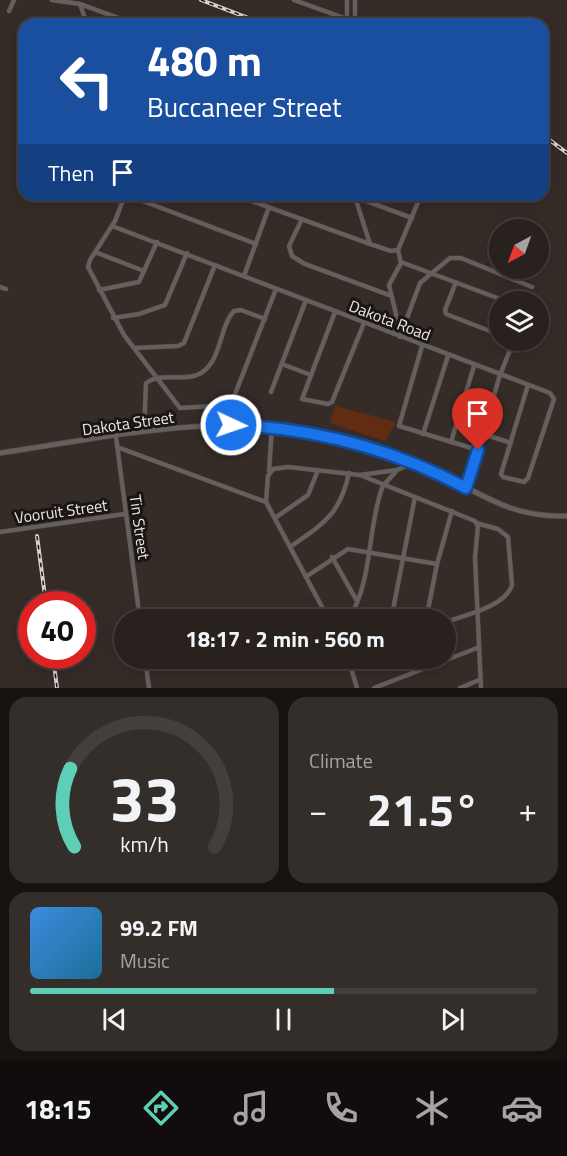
<!DOCTYPE html>
<meta charset="utf-8">
<style>
body{margin:0;font-family:"Titillium Web",sans-serif;background:#342e2b;color:#f1f3f6;height:100vh;display:flex;flex-direction:column;font-size:22px;white-space:nowrap}
*{box-sizing:border-box;margin:0}
p{font-size:20px;color:#a5a3a4}
.icon{flex:none;width:33px;height:33px;fill:none;stroke:currentColor;stroke-width:2;stroke-linecap:round;stroke-linejoin:round}
.map{position:relative;height:688px;overflow:hidden}
.drawer{display:flex;flex-direction:column;gap:9px;padding:9px;background:#161210;flex:1}
.drawer>*{flex:none}
.top-card{position:absolute;left:18px;top:18px;width:531px;height:183px;border-radius:18px;box-shadow:0 3px 15px #0003,0 0 0 2px #443e3c;background:#1a4fa0;color:#fff;overflow:hidden}
.needle{width:39px;rotate:221deg}
.fabs{position:absolute;left:489px;top:219px;display:grid;gap:12px}
.fabs a{display:grid;place-items:center;width:60px;height:60px;border-radius:50%;background:#28211e;box-shadow:0 3px 15px #0003,0 0 0 2px #443e3c;font-size:30px}
.speed{position:absolute;left:18px;top:591px;display:flex;gap:12px;font-size:30px;font-weight:700;text-align:center}
.speed>*{display:grid;place-content:center;width:78px;height:78px;border-radius:50%;background:#28211e;box-shadow:0 3px 15px #0003,0 0 0 2px #443e3c;line-height:1}
.speed .limit{border:9px solid #d22;background:#fff;color:#111}
.pin{position:absolute;display:grid;place-items:center;width:51px;height:51px;color:#fff;margin:-62px -26px;border-radius:50% 50% 50% 0;rotate:-45deg;box-shadow:0 0 6px #0007}
.pin .icon{rotate:45deg}
.me{position:absolute;width:66px;margin:-33px;rotate:93deg;stroke-linejoin:round;filter:drop-shadow(0 0 4px #0008)}
.turn{display:flex;align-items:center;gap:21px;height:126px;padding:0 30px;font-size:27px}
.turn .icon{width:78px;height:78px;stroke-width:2.5}
.turn b{display:block;font-size:42px;line-height:51px}
.then{display:flex;align-items:center;height:57px;padding:0 30px;background:#0003;gap:12px;font-size:22px}
.big{font-size:45px;font-weight:700;line-height:1.1}
.drawer .widget{flex:1;display:flex;flex-direction:column;justify-content:center;gap:9px;min-width:0;padding:0 21px;border-radius:18px;background:#342e2b}
.drawer .dial{align-items:center;gap:0}
.dial svg{height:156px;overflow:visible;fill:none;stroke:#443e3c;stroke-width:7;stroke-linecap:round;text-anchor:middle}
.dial text{fill:#f1f3f6;stroke:none}
.song{display:flex;align-items:center;gap:18px}
.cover{width:72px;height:72px;border-radius:9px;background:linear-gradient(135deg,hsl(210 70% 55%),hsl(200 70% 35%))}
.played{height:6px;border-radius:3px;background:linear-gradient(90deg,#5eceb7 60%,#443e3c 60%)}
.keys{display:flex;justify-content:space-around;direction:ltr}
.heat{display:flex;justify-content:space-between;align-items:center;font-size:33px;direction:ltr}
.drawer .tiles{flex:1;display:grid;gap:9px;grid-template-columns:1fr 1fr}
.widget:last-child{grid-column:span 2}
.trip{position:absolute;left:114px;top:609px;width:342px;height:60px;border-radius:30px;background:#28211e;box-shadow:0 3px 15px #0003,0 0 0 2px #443e3c;font-weight:700;line-height:60px;text-align:center}
.menu{display:flex;height:96px;justify-content:space-around;align-items:center;background:#100d0c;color:#a5a3a4}
.menu .icon{width:42px;height:42px}
.menu .current{color:#5eceb7}
.menu b{font-size:27px;color:#f1f3f6}
.map>svg:first-child{display:block}
.green{fill:#622c12}
.lines{fill:none;stroke-linecap:round;stroke-linejoin:round}
.minor-casing{stroke:#524a46;stroke-width:5}
.tertiary-casing{stroke:#524a46;stroke-width:6}
.minor{stroke:#65605e;stroke-width:4}
.tertiary{stroke:#65605e;stroke-width:4.5}
.rail-casing{stroke:#d8d1ce;stroke-width:4}
.rail{stroke:#1a1614;stroke-width:1.5;stroke-dasharray:4.5;stroke-linecap:butt}
.route-casing{stroke:#114b97;stroke-width:15}
.route{stroke:#1a73e8;stroke-width:10}
.labels{text-anchor:middle;dominant-baseline:central;stroke-width:6;stroke-linejoin:round;paint-order:stroke}
.street-label{font-size:16px;fill:#ede7e4;stroke:#1a1614}
</style>
<div class="map">
<svg width="567" height="688" viewBox="0 0 567 688">
<rect width="100%" height="100%" fill="#352c28"/>
<path class="green" d="M335,406l61,16 -11,19 -55,-18z"/>
<g class="lines">
<defs>
<g id="minor">
<path d="M52,0l28,4 55,20"/>
<path d="M294,0l61,22v-22"/>
<path d="M80,4l7,20"/>
<path d="M9,11l5,-11"/>
<path d="M347,19v-19"/>
<path d="M125,195l-10,26 -25,39 -2,7 36,68 56,73 49,-3 3,-3 44,-113"/>
<path d="M127,195l129,49"/>
<path d="M235,195l135,49 21,7 7,-1"/>
<path d="M350,195l62,23"/>
<path d="M355,197l15,47"/>
<path d="M302,219l-13,27 3,10 13,8 84,31"/>
<path d="M112,226l438,167 4,6 -26,79 -4,4 -21,-5 -2,-3 27,-89"/>
<path d="M398,250l23,-55"/>
<path d="M95,252l49,19"/>
<path d="M401,262l107,40"/>
<path d="M244,276l25,-69"/>
<path d="M456,282l-11,28 1,4 54,21"/>
<path d="M0,287l6,2"/>
<path d="M99,290l40,-8 18,-40"/>
<path d="M335,312l-33,87 26,5 4,-2 32,-79"/>
<path d="M113,318l26,-4 26,-9 22,-52"/>
<path d="M394,334l2,-20 -7,-29 12,-22 -3,-13"/>
<path d="M400,337l20,-54 30,-25h11l71,29"/>
<path d="M422,346l-23,80 79,24"/>
<path d="M134,348l44,-2 6,-3 31,-78"/>
<path d="M282,364l29,11"/>
<path d="M271,392l35,-92"/>
<path d="M144,432l2,-49c16,-12 39,0 55,-10 21,-13 18,-46 33,-62l7,-1 24,9"/>
<path d="M423,434l25,-78"/>
<path d="M483,434l28,9"/>
<path d="M116,437l24,183"/>
<path d="M451,442l23,-76"/>
<path d="M117,447l149,55"/>
<path d="M269,471l3,-44"/>
<path d="M360,475l37,-5 16,-7"/>
<path d="M466,488l34,-113 14,-35"/>
<path d="M275,518l33,-23 10,-25"/>
<path d="M0,532l125,-18"/>
<path d="M290,547c33,-23 50,-32 59,-74"/>
<path d="M332,557l25,44"/>
<path d="M307,576l41,-27 89,15"/>
<path d="M329,620l-63,-118 2,-26 5,-7 15,-2 72,8 115,46 3,5 -3,31 6,131"/>
<path d="M348,620c25,-38 19,-90 34,-132 3,-6 11,-12 15,-18"/>
<path d="M391,620l24,-123"/>
<path d="M426,620l11,-56 15,-53"/>
<path d="M446,622c19,-7 59,-15 66,-37l-4,-48 -10,-8 -22,-6"/>
<path d="M145,658l4,30"/>
<path d="M348,658l9,30"/>
<path d="M350,664l11,-6"/>
<path d="M374,688l103,-40"/>
<path d="M460,688l19,-8"/>
</g>
<path id="tertiary" d="M0,453c111,-16 227,-44 337,-15 31,8 62,18 91,30 51,23 79,50 139,48"/>
</defs>
<use href="#minor" class="minor-casing"/>
<use href="#tertiary" class="tertiary-casing"/>
<use href="#minor" class="minor"/>
<use href="#tertiary" class="tertiary"/>
<defs>
<g id="rail">
<path d="M201,0l63,24"/>
<path d="M543,135l24,18"/>
<path d="M37,536l9,68"/>
<path d="M53,656l4,32"/>
</g>
</defs>
<use href="#rail" class="rail-casing"/>
<use href="#rail" class="rail"/>
</g>
<g class="lines">
<defs>
<path id="route" d="M231,425c83,3 162,24 235,63l12,-38"/>
</defs>
<use href="#route" class="route-casing"/>
<use href="#route" class="route"/>
</g>
<g class="labels">
<g class="street-label">
<text transform="translate(390 320) rotate(21)">Dakota Road</text>
<text transform="translate(128 423) rotate(-8)">Dakota Street</text>
<text transform="translate(61 511) rotate(-8)">Vooruit Street</text>
<text transform="translate(140 527) rotate(82)">Tin Street</text>
</g>
</g>
</svg>
<div class="fabs">
<a><svg class="needle" viewBox="-14 -14 28 28"><path d="M0-13l5 13h-10z" fill="#e53935"/><path d="M0 13l5-13h-10z" fill="#a5a3a4"/></svg></a>
<a><svg class="icon" aria-label="layers" viewBox="0 0 24 24"><path d="M12 4l9 5-9 5-9-5zM3 14l9 5 9-5"/></svg></a>
</div>
<div class="speed"><div class="limit">40</div></div>
<div class="pin" style="left:478px;top:450px;background:#d93025"><svg class="icon" aria-label="arrive" viewBox="0 0 24 24"><path d="M6 21V4h12l-3 4 3 4H6"/></svg></div>
<svg class="me" style="left:231px;top:425px" viewBox="-20 -20 40 40"><circle r="17" fill="#1a73e8" stroke="#fff" stroke-width="3"/><path d="M0-11L8 9 0 5-8 9z" fill="#fff"/></svg>
<div class="trip">18:17 · 2 min · 560 m</div>
<div class="top-card">
<div class="turn"><svg class="icon" aria-label="left" viewBox="0 0 24 24"><path d="M17 20v-9H6M10 6l-5 5 5 5"/></svg><div><b>480 m</b>Buccaneer Street</div></div>
<div class="then">Then<svg class="icon" aria-label="arrive" viewBox="0 0 24 24"><path d="M6 21V4h12l-3 4 3 4H6"/></svg></div>
</div>
</div>
<section class="drawer">
<div class="tiles">
<div class="widget dial"><svg viewBox="0 0 100 80">
<path d="M14 69A42 42 0 1 1 86 69"/>
<path d="M14 69A42 42 0 0 1 12 29" stroke="#5eceb7"/>
<text x="50" y="56" font-size="32" font-weight="700">33</text>
<text x="50" y="72" font-size="11">km/h</text>
</svg></div>
<div class="widget"><p>Climate</p>
<div class="heat"><a>−</a><b class="big">21.5°</b><a>+</a></div>
</div>
<div class="widget">
<div class="song"><i class="cover"></i><div><b>99.2 FM</b><p>Music</p></div></div>
<div class="played"></div>
<div class="keys"><svg class="icon" aria-label="previous" viewBox="0 0 24 24"><path d="M18 5L8 12l10 7zM5 5v14"/></svg><svg class="icon" aria-label="pause" viewBox="0 0 24 24"><path d="M8 5v14M16 5v14"/></svg><svg class="icon" aria-label="next" viewBox="0 0 24 24"><path d="M6 5l10 7-10 7zM19 5v14"/></svg></div>
</div>
</div>
</section>
<nav class="menu">
<b>18:15</b>
<svg class="icon current" aria-label="directions" viewBox="0 0 24 24"><path d="M12 3l9 9-9 9-9-9zM9 14v-3h6M13 9l2 2-2 2"/></svg>
<svg class="icon" aria-label="music" viewBox="0 0 24 24"><path d="M9 18V5l10-2v13"/><circle cx="6" cy="18" r="3"/><circle cx="16" cy="16" r="3"/></svg>
<svg class="icon" aria-label="phone" viewBox="0 0 24 24"><path d="M5 4h4l2 5-3 2q2 4 5 5l2-3 5 2v4C11 20 4 13 5 4z"/></svg>
<svg class="icon" aria-label="climate" viewBox="0 0 24 24"><path d="M12 3v18M4 7l16 10M4 17L20 7"/></svg>
<svg class="icon" aria-label="car" viewBox="0 0 24 24"><path d="M5 17H2v-5l4-1 3-4h7l3 4 3 1v5h-3M9 17h6M6 11h13"/><circle cx="7" cy="17" r="2"/><circle cx="17" cy="17" r="2"/></svg>
</nav>
